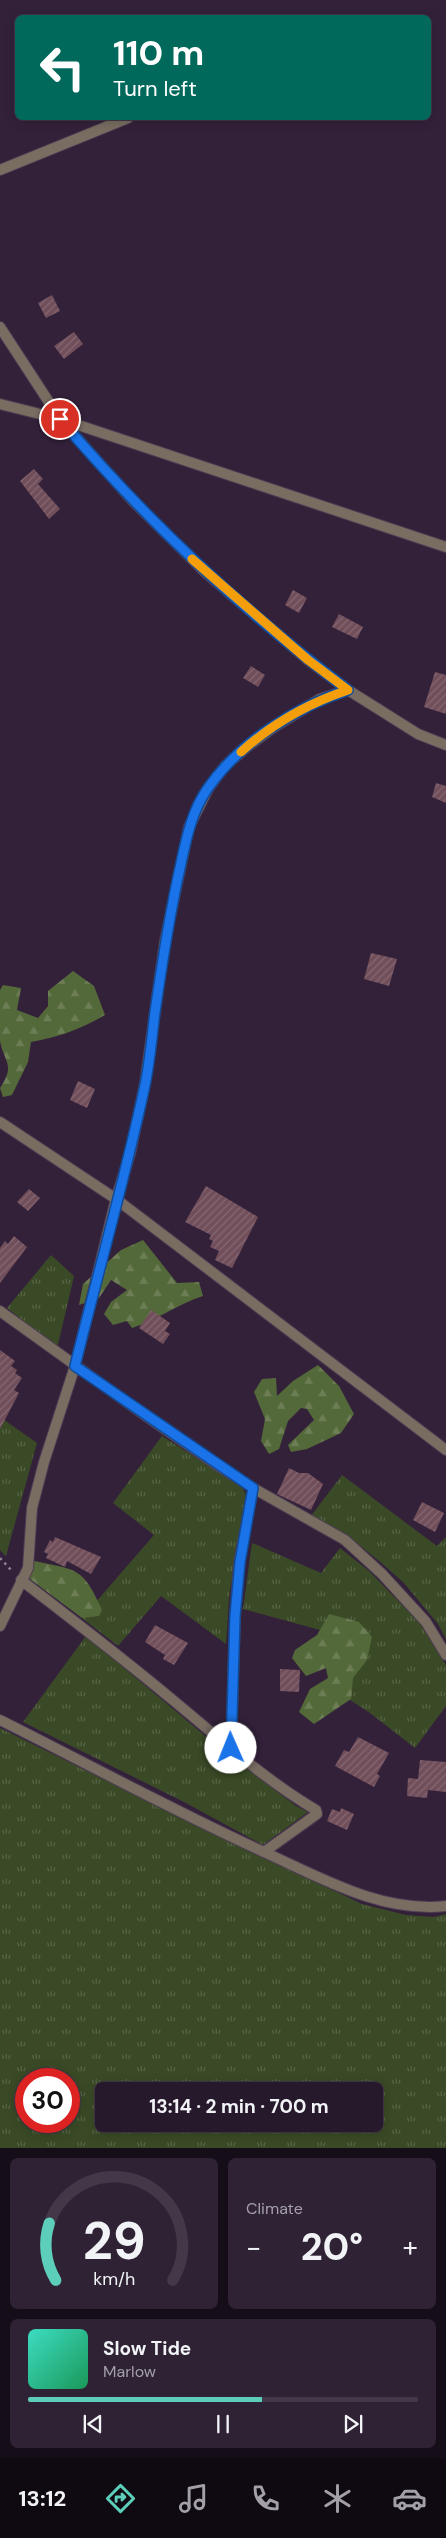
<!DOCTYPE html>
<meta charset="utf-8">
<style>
body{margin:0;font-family:"DM Sans",sans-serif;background:#2e2234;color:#f1f3f6;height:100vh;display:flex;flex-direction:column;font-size:19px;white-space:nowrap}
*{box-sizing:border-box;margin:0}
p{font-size:16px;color:#a4a0a9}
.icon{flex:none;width:28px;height:28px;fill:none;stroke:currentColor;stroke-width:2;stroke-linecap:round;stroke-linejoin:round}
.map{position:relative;height:2148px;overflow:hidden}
.drawer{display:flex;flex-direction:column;gap:10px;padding:10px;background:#150e18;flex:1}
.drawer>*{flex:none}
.hud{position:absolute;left:15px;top:15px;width:416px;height:105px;border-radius:8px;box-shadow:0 2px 12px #0003,0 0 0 1px #423848;background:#00695c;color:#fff;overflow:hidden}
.speed{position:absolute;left:15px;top:2068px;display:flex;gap:10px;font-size:25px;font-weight:700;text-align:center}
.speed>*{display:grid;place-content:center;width:65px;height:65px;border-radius:50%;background:#26192c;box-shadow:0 2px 12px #0003,0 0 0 1px #423848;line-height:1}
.speed .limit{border:8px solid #d22;background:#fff;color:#111}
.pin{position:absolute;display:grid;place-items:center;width:42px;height:42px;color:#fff;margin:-21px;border:2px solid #fff;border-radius:50%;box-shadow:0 1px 5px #0007}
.me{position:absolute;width:55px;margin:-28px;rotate:359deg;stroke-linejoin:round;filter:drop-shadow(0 0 4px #0008)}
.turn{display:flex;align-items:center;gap:18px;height:105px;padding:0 15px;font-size:22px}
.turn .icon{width:65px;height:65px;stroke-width:2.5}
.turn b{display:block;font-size:35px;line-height:42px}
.big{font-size:38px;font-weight:700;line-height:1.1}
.drawer .widget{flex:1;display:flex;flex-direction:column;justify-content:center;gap:8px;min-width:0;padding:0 18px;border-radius:8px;background:#2e2234}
.drawer .dial{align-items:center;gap:0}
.dial svg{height:130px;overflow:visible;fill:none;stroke:#423848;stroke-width:7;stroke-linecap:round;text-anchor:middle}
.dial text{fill:#f1f3f6;stroke:none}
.song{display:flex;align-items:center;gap:15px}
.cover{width:60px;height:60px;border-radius:8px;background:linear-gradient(135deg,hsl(170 70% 55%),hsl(150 70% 35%))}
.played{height:5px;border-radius:2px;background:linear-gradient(90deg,#5cceba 60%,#423848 60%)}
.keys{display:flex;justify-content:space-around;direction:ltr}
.heat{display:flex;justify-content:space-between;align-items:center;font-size:28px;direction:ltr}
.drawer .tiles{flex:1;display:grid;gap:10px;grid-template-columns:1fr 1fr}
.widget:last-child{grid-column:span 2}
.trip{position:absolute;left:95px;top:2082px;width:288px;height:50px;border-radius:8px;background:#26192c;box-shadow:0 2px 12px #0003,0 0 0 1px #423848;font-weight:700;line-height:50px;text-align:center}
.dock{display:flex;height:80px;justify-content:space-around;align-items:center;background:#0f0a12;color:#a4a0a9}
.dock .icon{width:35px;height:35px}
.dock .selected{color:#5cceba}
.dock b{font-size:22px;color:#f1f3f6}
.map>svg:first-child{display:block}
.grass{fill:url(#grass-tufts);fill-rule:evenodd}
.forest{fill:url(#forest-firs)}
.building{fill:url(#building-hatch)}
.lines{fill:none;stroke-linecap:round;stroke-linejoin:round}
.minor-casing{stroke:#4d3c53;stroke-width:12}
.path{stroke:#928498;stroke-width:2.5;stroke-dasharray:2.5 4;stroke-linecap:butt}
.minor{stroke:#796d62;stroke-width:10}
.route-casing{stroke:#114b97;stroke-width:12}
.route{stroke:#1a73e8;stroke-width:9}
.slow{stroke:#f59e0b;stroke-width:9}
</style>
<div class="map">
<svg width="446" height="2148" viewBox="0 0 446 2148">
<defs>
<pattern id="grass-tufts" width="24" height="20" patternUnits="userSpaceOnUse" patternTransform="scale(1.25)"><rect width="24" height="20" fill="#3a4a26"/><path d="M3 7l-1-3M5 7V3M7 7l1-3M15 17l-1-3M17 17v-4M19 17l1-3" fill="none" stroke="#576446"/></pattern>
<pattern id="forest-firs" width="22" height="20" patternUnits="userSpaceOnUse" patternTransform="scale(1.25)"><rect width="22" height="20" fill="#546939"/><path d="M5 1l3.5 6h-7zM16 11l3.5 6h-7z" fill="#6d7e56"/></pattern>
<pattern id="building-hatch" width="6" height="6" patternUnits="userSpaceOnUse" patternTransform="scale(1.25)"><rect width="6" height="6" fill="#704e5a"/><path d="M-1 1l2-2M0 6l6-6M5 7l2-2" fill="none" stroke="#856772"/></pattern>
</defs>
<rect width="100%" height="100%" fill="#33213a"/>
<g class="grass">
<path d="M51,1255l23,21 -17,73 -50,-41z"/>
<path d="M0,1417l37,26 -31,113 -6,-6z"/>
<path d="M162,1436l80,51 4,8 -17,102 -3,47 -65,-48 -43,50 -36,-28 72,-83 -41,-32z"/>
<path d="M342,1475l95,71 9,-9v102l-8,-15 -34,-41 -26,-23 -33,-26 -15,-5 -19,-13z"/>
<path d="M252,1543l69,30 19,-25 29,23 52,53 25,41v41l-31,42 -45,-35 -29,-19 29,-49 2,-8 -43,-23 -9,16 -77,-21z"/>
<path d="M86,1636l136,114 74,56 12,6 -45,33 -79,-43 -161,-80z"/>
<path d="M0,1728l184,91 178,85 44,11 28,2 12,-3v234h-446zM26,2079h43v42h-43zM104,2091h270v33h-270z"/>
</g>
<g class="forest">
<path d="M73,971l21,15 11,29c-24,14 -46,22 -74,27l-3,20 -16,33 -9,2 -3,-9c16,-24 4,-25 0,-47 0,-16 0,-35 0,-51l3,-5 18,3 -4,22 21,8 10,-12v-15z"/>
<path d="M143,1240l34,43 22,-1 4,14c-25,8 -46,24 -71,32l-5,-7 -14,4 -9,-11 7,-12 16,-12 -16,-10 -12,18 -20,7 4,-21 38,-34z"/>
<path d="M318,1365l21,21 15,28 -13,19 -34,16 -16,3 -3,-7 26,-25 -7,-11 -6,-1 -13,13 -9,28 -10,5 -8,-13 4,-22 -11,-27 8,-13 14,-1 1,18 16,-15z"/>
<path d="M34,1561c43,9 49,6 68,49l-3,6 -17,2 -56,-42z"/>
<path d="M329,1614l30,8 13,15 -5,23 -14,18 -2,21 -37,25 -15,-12 11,-23 18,-11 -2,-10 -20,8 -14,-18 3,-8 22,-15z"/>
</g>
<g class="building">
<path d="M52,295l8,16 -14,7 -8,-15z"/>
<path d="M74,332l9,12 -19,15 -10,-13z"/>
<path d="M34,469l9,10 -5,5 22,25 -11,10 -29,-38z"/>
<path d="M293,590l14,8 -8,15 -14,-8z"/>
<path d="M339,614l24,13 -6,12 -25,-12z"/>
<path d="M251,666l14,9 -7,12 -15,-9z"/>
<path d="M435,672l11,3v39l-22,-7z"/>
<path d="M436,783l10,3v17l-14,-6z"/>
<path d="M371,953l26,6 -8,27 -25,-7z"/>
<path d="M78,1081l17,8 -8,19 -17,-8z"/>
<path d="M206,1186l52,31 -26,51 -17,-8 4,-9 -9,-4 3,-6 -4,-2 2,-4 -26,-13z"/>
<path d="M29,1189l11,9 -12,13 -11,-9z"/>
<path d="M14,1236l13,11 -27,36v-35l5,-7 3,3z"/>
<path d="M151,1310l19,13 -5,8 5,3 -7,10 -24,-16z"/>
<path d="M0,1350l15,11 -4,5 6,4 -2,3 7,5 -8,12 5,3 -19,36z"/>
<path d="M289,1468l10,5h9l15,11 -12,26 -34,-16z"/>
<path d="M422,1502l22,11 -9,19 -22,-12z"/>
<path d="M55,1537l46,20 -10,17 -24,-13 -2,6 -19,-9 2,-4 -4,-2 6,-12 3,2z"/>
<path d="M155,1625l33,18 -14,22 -11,-6 2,-4 -20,-13z"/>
<path d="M280,1669l20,1 -1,22 -19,-1z"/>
<path d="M358,1737l31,16 -12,21 3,2 -6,11 -39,-21 9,-16 5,2z"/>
<path d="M420,1760l26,2v30l-18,-2 -1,8 -20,-2 1,-18 10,1z"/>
<path d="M341,1808l13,6 -7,16 -20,-9 5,-12 8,3z"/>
</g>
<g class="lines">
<defs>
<g id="minor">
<path d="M0,170l128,-52"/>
<path d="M0,327l60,92 72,81 73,72 103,88 40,30 70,44 28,11"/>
<path d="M0,404l60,15 386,128"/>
<path d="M0,1122l116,77 330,251"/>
<path d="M0,1311l146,105 71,49 36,23 92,52 37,34 44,48 20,33"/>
<path d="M21,1580c52,40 103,79 153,121 46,38 91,79 142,109l1,4 -53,38"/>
<path d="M0,1626l28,-58 4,-60 12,-46 31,-96 41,-167 14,-45 15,-71 20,-142 24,-114 19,-38 17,-23 22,-19 27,-20 46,-28 28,-9"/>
<path d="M0,1720c88,44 174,91 264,132 57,26 117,61 182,54"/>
<path d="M231,1748l4,-132 4,-53 14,-75"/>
</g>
</defs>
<use href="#minor" class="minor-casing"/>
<path class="path" d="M0,1558l13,14"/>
<use href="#minor" class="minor"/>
</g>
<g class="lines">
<defs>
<path id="route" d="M60,419c86,101 182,191 288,271 -52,17 -108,52 -140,98 -17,24 -22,52 -28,80 -11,48 -18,96 -25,144 -3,24 -5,49 -10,73 -20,94 -47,187 -70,281l178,122 -13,74 -5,54 -4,132"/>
</defs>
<use href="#route" class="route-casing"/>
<use href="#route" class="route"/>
<path class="slow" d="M192,559l116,101 40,30c-39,13 -76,34 -107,62"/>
</g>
</svg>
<div class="speed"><div class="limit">30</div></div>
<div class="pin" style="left:60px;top:419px;background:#d93025"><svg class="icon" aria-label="arrive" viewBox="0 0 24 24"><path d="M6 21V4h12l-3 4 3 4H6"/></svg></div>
<svg class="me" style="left:231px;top:1748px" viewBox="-20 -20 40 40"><circle r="19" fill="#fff"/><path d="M0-13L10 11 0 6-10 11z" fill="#1a73e8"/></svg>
<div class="trip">13:14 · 2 min · 700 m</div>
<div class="hud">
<div class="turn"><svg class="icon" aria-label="left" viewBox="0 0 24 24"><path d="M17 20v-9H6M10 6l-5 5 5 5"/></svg><div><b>110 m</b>Turn left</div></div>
</div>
</div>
<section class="drawer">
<div class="tiles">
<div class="widget dial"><svg viewBox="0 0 100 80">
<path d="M14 69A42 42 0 1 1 86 69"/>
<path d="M14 69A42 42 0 0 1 10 34" stroke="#5cceba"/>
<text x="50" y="56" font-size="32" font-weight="700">29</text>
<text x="50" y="72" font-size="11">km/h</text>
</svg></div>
<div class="widget"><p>Climate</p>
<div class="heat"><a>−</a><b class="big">20°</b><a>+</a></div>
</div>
<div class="widget">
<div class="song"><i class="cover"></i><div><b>Slow Tide</b><p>Marlow</p></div></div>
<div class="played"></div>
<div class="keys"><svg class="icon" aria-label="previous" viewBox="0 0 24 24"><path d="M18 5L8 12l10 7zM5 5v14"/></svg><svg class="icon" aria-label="pause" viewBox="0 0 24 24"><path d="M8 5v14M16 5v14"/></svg><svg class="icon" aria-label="next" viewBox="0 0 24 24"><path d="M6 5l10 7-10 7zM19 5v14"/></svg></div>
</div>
</div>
</section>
<nav class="dock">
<b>13:12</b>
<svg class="icon selected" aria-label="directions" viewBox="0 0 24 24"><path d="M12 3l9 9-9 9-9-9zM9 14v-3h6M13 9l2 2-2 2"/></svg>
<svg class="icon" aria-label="music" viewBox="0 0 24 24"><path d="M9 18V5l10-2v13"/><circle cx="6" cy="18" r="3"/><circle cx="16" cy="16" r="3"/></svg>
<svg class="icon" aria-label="phone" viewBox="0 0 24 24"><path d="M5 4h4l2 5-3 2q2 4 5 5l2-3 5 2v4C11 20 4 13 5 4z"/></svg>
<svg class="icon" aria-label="climate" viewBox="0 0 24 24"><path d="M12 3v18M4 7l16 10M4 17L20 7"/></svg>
<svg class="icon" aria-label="car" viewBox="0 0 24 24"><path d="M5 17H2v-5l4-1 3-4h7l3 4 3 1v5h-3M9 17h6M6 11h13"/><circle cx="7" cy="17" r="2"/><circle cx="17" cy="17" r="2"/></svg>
</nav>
